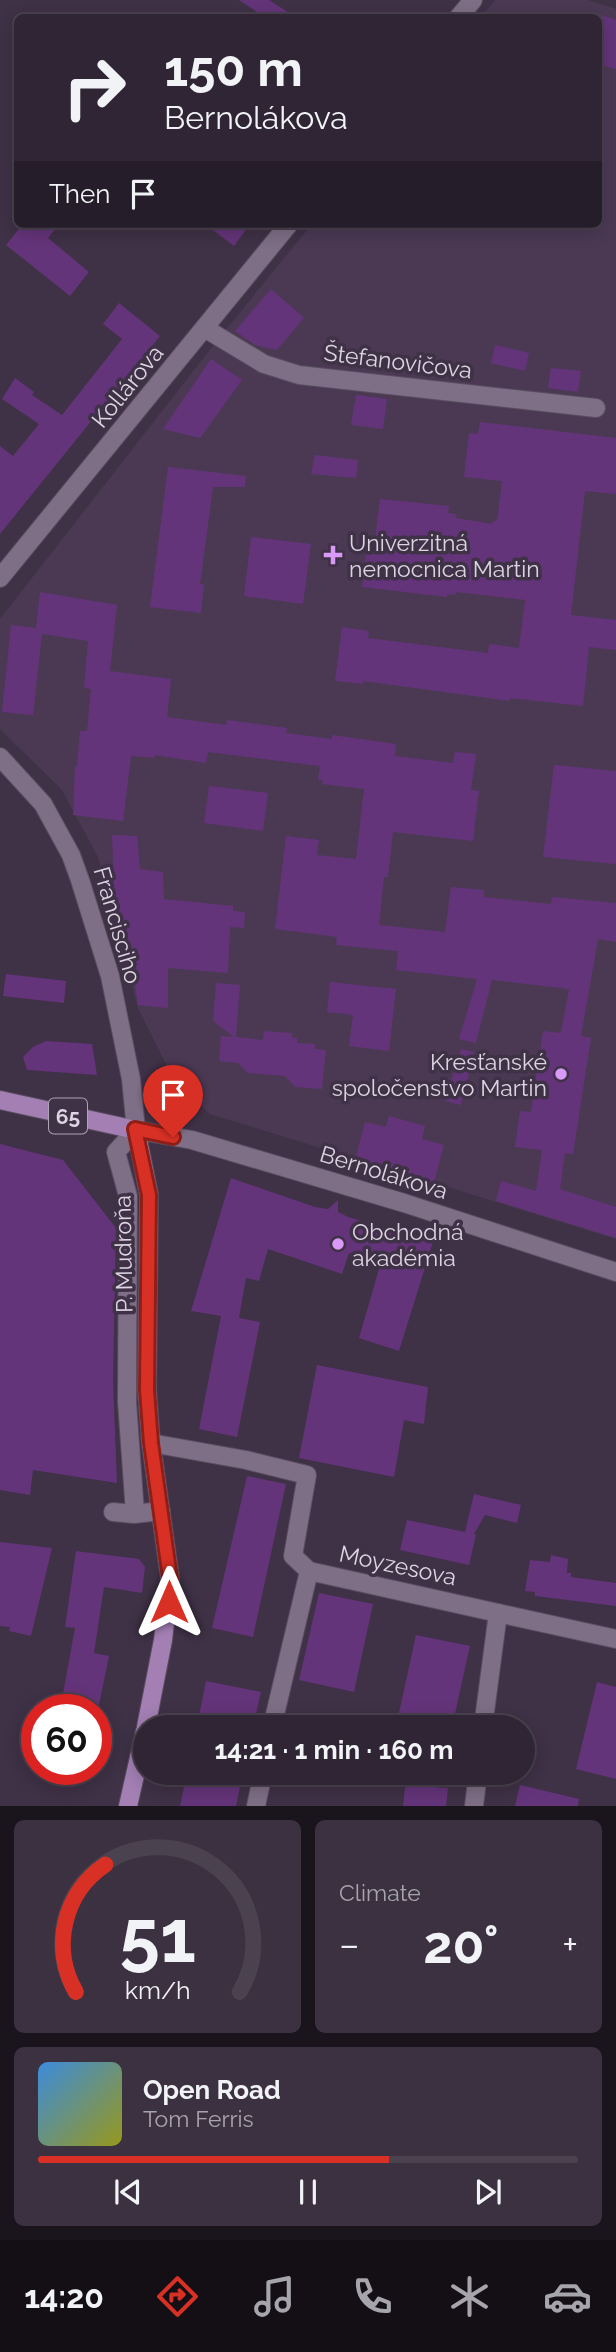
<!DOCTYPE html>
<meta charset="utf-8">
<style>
body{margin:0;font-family:Raleway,sans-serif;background:#3b3140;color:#f1f3f6;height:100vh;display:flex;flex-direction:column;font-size:26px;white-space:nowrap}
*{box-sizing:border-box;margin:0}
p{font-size:23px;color:#a7a5ac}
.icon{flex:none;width:38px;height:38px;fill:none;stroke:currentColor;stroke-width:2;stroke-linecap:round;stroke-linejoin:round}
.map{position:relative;height:1806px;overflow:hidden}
.side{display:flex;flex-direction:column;gap:14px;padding:14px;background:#1a141d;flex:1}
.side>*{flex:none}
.guide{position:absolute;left:14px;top:14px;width:588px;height:214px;border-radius:10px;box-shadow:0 4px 18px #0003,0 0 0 2px #4a424f;background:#2f2534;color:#f1f3f6;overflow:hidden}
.speed{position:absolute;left:21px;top:1694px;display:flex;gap:14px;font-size:35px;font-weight:700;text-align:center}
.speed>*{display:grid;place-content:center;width:91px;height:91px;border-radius:50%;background:#2f2534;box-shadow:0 4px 18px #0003,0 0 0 2px #4a424f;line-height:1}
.speed .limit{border:10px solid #d22;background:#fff;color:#111}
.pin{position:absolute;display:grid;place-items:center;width:60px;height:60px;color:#fff;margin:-72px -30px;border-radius:50% 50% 50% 0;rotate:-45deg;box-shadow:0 0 7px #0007}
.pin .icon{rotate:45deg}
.me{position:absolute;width:77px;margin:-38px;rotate:0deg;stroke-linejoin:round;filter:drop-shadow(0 0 5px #0008)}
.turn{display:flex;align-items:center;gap:24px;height:147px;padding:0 35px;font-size:32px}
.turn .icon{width:91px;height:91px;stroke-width:2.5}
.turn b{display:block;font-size:49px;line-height:60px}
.then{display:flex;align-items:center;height:66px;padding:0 35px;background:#0003;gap:14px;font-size:26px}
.big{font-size:52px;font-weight:700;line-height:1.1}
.side .tile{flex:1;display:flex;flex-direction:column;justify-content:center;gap:10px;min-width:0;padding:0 24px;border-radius:10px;background:#3b3140}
.side .dial{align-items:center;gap:0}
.dial svg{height:182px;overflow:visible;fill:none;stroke:#4a424f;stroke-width:7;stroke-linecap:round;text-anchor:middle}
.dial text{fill:#f1f3f6;stroke:none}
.song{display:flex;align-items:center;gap:21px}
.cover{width:84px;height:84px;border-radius:10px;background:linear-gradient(135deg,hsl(210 70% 55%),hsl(60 70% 35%))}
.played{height:7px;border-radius:4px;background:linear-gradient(90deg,#d93025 65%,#4a424f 65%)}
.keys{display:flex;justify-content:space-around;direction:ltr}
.heat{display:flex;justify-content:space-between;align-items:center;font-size:38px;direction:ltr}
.side .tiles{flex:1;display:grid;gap:14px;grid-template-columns:1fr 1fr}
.tile:last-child{grid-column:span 2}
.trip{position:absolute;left:133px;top:1715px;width:402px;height:70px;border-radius:35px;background:#2f2534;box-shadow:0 4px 18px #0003,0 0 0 2px #4a424f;font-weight:700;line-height:70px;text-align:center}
.menu{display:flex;height:112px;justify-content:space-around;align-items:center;background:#130f15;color:#a7a5ac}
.menu .icon{width:49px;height:49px}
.menu .on{color:#d93025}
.menu b{font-size:32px;color:#f1f3f6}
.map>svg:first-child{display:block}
.built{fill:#4b3954}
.building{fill:#64347a}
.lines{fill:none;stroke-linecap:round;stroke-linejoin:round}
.street-casing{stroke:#594d5f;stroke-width:20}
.primary-casing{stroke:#594d5f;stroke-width:20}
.street{stroke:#7e6e86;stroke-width:18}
.primary{stroke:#a37fb4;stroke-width:18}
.route-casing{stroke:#8d1f18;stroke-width:18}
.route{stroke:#d93025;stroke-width:12}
.poi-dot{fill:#d99af7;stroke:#3f3146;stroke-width:2.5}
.labels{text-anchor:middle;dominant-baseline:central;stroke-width:7;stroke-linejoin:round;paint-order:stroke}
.shield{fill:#3f3146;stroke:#ada3b2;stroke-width:2}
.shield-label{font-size:21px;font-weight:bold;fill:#dcd4e1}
.street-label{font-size:23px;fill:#dcd4e1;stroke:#3f3146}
.poi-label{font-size:23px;fill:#dcd4e1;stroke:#3f3146;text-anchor:start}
</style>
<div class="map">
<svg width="616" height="1806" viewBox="0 0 616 1806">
<rect width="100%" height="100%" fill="#3f3146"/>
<path class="built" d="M495,0h93l28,9v1230l-406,-125 -38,-38 -34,-68 -40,-151 -36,-67 -62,-61v-110l219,-281 93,-114h286v-206l-117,-1z"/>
<g class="building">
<path d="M239,0h30l28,18h-31z"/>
<path d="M598,14l18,6v49l-18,-5z"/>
<path d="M23,224h36l-11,14 41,34 -19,24 -64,-51z"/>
<path d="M205,224h45l-16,22z"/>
<path d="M271,289l33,29 -27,32 -22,-5 -20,-14z"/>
<path d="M119,303l41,33 -160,198v-88l13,10 26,-32 -37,-25 13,-21 19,14 -2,3 30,20 60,-76 -19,-15z"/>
<path d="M495,345l34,8 -4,18 -34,-8z"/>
<path d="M211,359l31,21 -42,58 -37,-9z"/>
<path d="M551,368l30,3 -3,21 -30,-4z"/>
<path d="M356,395l31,4 -4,30 -32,-4z"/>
<path d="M480,422l136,16v56l-31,-3 -14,124 45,5v30l-27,-3 -6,59 -73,-8v3l-147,-20v3l-28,-3 7,-54 27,4 -1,7 120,15 1,-9 30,4 6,-48 -69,-8v3l-9,-1v3l-85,-10 4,-33 7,1 7,-56 69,7 -1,7 8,1v4l36,6 1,-3h4l5,-40 -38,-4 5,-44 9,1z"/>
<path d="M315,455l43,5 -2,18 -45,-4z"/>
<path d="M168,467l78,9 -1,11h-32l-13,97h4l-3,29 -51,-6z"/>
<path d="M251,537l60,7 -8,60 -59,-8z"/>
<path d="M40,592l77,13 -7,66 61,8 -4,38 59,8 1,-5 60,8 -1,5 46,6v-4l64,9 -1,12 58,7 2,-11 21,2 -5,36 8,1 -6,50 -80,-9 -5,45h-4l-5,48 66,7 6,-45 33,3v7l67,7 1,-7 64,6v39l-18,-3 -17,97 10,2 -18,116 -8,-1 -5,36 56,18v31l-120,-37 5,-20 35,10 6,-41 -27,-3 5,-36 11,1 12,-81 18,2 8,-44 -77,-9 -16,63 -17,-4 18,-60 -81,-9 2,-19 -62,-6 1,-8 -62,-8 11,-93 33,4 -2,15 39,4 8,-70 -42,-5 1,-3 -5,-2 2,-13 -112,-14 -2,11 -51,-8 -1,3 -23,-2 -8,65 -50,-6 2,-49h2l3,-35h7l4,-42 -7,-1 4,-47 -46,-7 -9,81 -31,-3 9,-87 25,3z"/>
<path d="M554,765l62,6v93l-73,-7z"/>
<path d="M209,786l59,7 -5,38 -59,-8z"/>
<path d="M112,835l25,1 3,33 23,3 1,27 69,7v5l12,1 -1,16 -14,-1 -2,46 -60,-5v40l-30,-3 -4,-27h-2l-2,-12h-2l-6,-49 -7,-1z"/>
<path d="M6,974l60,7 -2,22 -61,-7z"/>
<path d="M330,982l66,7 -7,62 -40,-5 4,-31 -26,-3z"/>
<path d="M216,983l24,2 -4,52 27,3 1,-9 28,2v5h5v5l18,1v5l11,1 -4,39 -27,-2 -10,-11 -37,-3 -10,-10 -19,-2 2,-25 13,1 -21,-16z"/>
<path d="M46,1041l46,3 5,31 -70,-5 -4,-13 10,-10z"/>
<path d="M461,1049l13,3 -13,53 -16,-4z"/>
<path d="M389,1116l36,10 -3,13 22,6 -10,37 -79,-22 10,-38 21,5z"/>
<path d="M0,1144l63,16 53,68 -3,153 4,102 -84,-13 -3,25 -30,-5z"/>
<path d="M231,1178l84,29 13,2 10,-9v12l10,5 85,25 -34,109 -40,-13 22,-76 -32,-9 -7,21 -74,-25 -9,32 -13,-3 -7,40 21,4 -23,115 -38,-8 22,-113 -30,-5z"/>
<path d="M317,1365l111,22 -4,37 -20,-4 -10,57 -95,-19z"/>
<path d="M247,1476l39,8 -33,153 -41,-9z"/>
<path d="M474,1494l47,11 -4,18 -32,-8 -11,19 2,1 -7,30 -69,-15 7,-30 58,12z"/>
<path d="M0,1542l52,6 -21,88 -22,-5 1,-4 -10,-1z"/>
<path d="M76,1551l63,8 6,8 -3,26 -38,-6 -10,66 15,3 -11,54h-38l15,-82 -10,-1z"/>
<path d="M551,1555l17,4 -1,14h4v4l45,6v23l-81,-10v-4l-10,-1 5,-31 20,2z"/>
<path d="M319,1593l54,11 -19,88 -55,-12z"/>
<path d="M416,1635l54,11 -18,81h-30l-25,-5z"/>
<path d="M206,1681l55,11 -8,35h-40l1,-7 -15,-4z"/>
<path d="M597,1682l19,5v92l-40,-10z"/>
<path d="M187,1773h56l-7,33h-56z"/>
<path d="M406,1779l26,4v4l16,1 -2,18h-43z"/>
<path d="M520,1785l59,14 -1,7h-63z"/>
</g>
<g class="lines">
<defs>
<g id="street">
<path d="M458,18l15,-18"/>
<path d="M206,329l58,35 35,11 297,33"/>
<path d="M0,578l289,-354"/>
<path d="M0,757l43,47 28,51 9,25 30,96 21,103 5,51"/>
<path d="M136,1130l56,10 212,63 212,69"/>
<path d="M151,1443l95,17 61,15 -14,81 16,15 189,42"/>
<path d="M113,1512l21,2 27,-3"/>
<path d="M135,1513l-8,-111 1,-206 -12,-44 20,-22"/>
<path d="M272,1727l37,-156"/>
<path d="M483,1727l15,-114 118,26"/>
<path d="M256,1806l7,-33"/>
<path d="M474,1806l4,-33"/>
</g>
<g id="primary">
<path d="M0,1100l136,30 13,65 -2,195 4,53 19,135 -7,62 -17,87"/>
<path d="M128,1806l17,-75"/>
</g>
</defs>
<use href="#street" class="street-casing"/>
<use href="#primary" class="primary-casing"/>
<use href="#street" class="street"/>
<use href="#primary" class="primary"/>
</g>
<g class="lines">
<defs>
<path id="route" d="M169,1602l1,-24 -19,-135 -4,-53 2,-195 -14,-66 38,8"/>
</defs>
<use href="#route" class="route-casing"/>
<use href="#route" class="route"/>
</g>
<g class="poi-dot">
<path d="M329.5 544.5h7v7h7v7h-7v7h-7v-7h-7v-7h7z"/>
<circle cx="561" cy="1074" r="7"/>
<circle cx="338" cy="1244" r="7"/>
</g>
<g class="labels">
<rect class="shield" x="49" y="1098.5" width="38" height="35" rx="5"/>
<g class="shield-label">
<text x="68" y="1116">65</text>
</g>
<g class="street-label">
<text transform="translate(398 361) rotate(7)">Štefanovičova</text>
<text transform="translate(127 386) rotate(-51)">Kollárova</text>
<text transform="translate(118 925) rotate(74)">Francisciho</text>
<text transform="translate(384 1172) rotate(17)">Bernolákova</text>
<text transform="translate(123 1254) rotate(-91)">P. Mudroňa</text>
<text transform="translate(398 1565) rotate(12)">Moyzesova</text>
</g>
<g class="poi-label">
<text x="349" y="542">Univerzitná<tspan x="349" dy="26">nemocnica Martin</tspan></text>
<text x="547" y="1061" text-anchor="end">Kresťanské<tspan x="547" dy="26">spoločenstvo Martin</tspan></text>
<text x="352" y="1231">Obchodná<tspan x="352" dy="26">akadémia</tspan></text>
</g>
</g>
</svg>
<div class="speed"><div class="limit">60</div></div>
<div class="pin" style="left:173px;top:1137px;background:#d93025"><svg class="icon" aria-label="arrive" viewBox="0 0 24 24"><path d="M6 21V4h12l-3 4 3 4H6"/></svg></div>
<svg class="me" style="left:169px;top:1602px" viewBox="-20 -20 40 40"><path d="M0-17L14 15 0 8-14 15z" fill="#d93025" stroke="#fff" stroke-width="4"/></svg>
<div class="trip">14:21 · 1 min · 160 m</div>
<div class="guide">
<div class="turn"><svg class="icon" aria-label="right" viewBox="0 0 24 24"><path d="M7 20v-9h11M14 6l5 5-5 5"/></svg><div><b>150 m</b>Bernolákova</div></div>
<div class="then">Then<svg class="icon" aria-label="arrive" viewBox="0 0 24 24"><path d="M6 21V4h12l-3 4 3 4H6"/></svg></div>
</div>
</div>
<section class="side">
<div class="tiles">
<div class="tile dial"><svg viewBox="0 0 100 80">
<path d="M14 69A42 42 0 1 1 86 69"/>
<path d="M14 69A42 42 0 0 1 27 13" stroke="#d93025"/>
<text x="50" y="56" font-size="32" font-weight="700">51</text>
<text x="50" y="72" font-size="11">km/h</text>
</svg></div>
<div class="tile"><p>Climate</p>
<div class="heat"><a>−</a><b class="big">20°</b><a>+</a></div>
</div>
<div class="tile">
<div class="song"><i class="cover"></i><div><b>Open Road</b><p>Tom Ferris</p></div></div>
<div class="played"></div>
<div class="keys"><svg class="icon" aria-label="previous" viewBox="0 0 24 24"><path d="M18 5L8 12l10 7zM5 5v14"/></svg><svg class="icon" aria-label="pause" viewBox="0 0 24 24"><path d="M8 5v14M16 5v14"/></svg><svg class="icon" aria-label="next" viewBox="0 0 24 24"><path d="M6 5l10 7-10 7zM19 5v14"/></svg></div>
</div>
</div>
</section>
<nav class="menu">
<b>14:20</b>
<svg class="icon on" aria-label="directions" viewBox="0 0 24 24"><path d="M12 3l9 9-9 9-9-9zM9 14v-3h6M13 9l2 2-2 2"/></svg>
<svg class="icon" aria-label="music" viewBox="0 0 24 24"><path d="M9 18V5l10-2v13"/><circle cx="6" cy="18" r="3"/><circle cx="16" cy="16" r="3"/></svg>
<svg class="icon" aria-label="phone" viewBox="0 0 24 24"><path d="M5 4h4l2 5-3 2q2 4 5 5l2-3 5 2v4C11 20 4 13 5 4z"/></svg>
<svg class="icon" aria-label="climate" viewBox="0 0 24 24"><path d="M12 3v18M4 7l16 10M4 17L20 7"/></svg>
<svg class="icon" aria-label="car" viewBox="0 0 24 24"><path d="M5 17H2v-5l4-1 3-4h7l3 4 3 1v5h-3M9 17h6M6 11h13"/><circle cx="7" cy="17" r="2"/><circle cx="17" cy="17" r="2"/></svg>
</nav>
